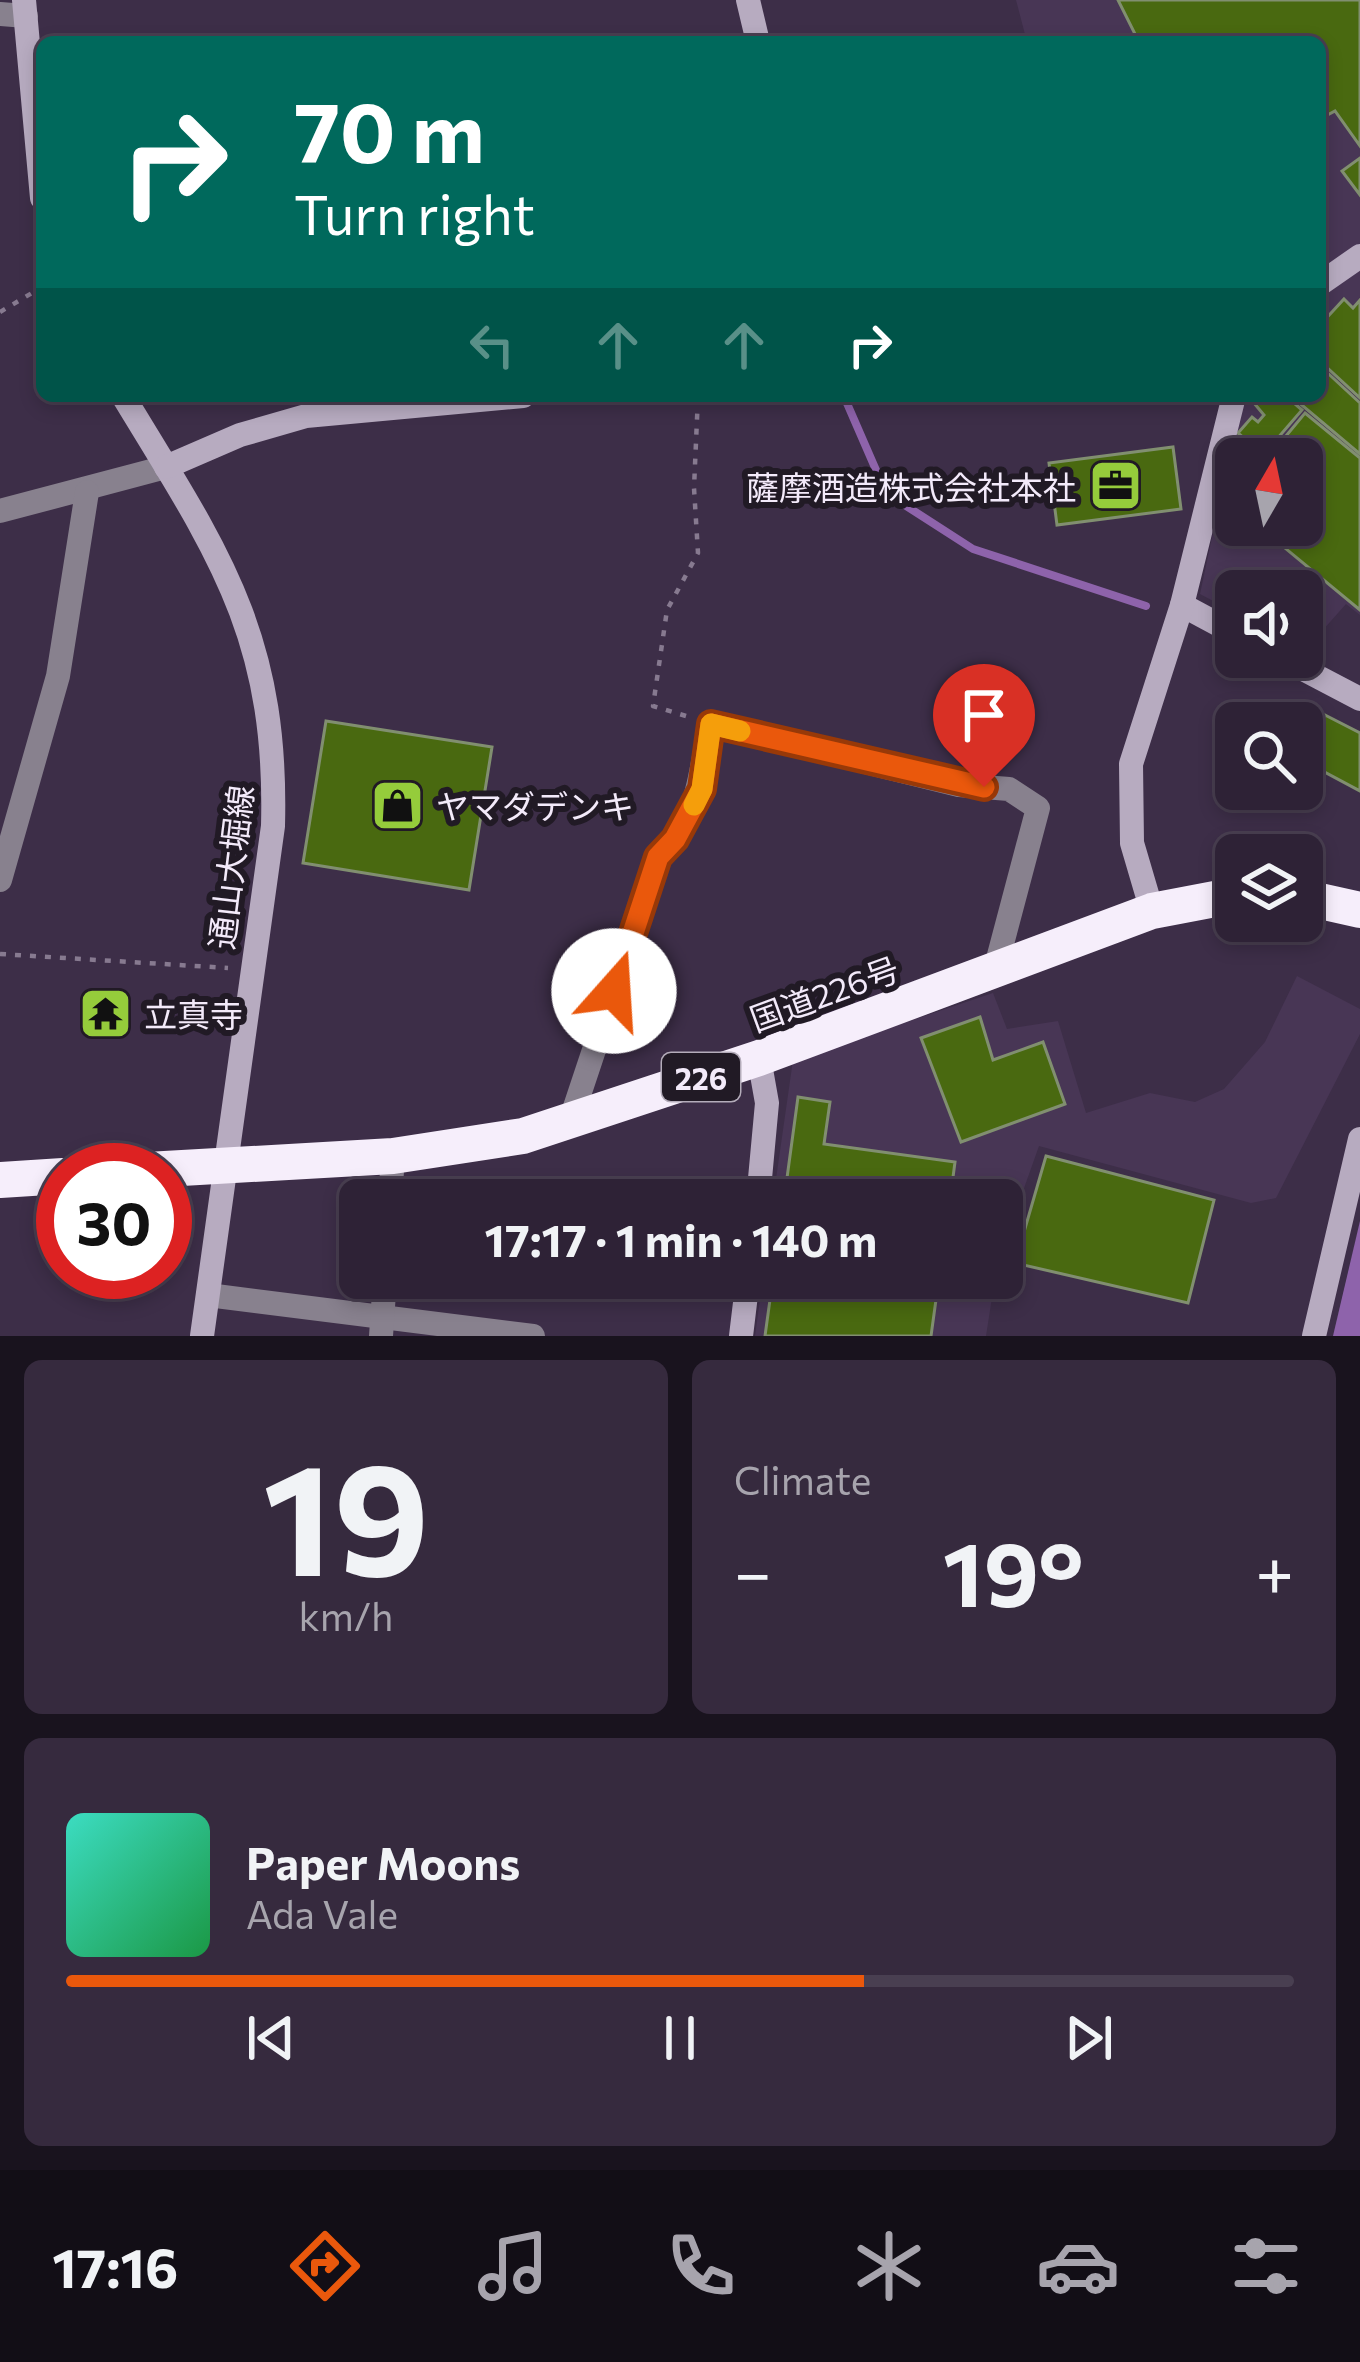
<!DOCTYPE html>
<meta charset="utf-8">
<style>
body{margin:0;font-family:Commissioner,"Noto Sans JP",sans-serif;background:#362a3e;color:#f1f3f6;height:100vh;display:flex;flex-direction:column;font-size:45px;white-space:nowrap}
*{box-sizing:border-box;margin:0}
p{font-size:39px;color:#a7a4ad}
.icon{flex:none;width:66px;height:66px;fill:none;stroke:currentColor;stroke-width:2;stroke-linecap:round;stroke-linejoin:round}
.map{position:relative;height:1336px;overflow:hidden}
.sheet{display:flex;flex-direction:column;gap:24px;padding:24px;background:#19131e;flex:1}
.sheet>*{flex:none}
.guide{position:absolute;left:36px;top:36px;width:1290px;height:366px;border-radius:18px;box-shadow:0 6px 18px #0003,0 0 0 3px #493f51;background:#00695c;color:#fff;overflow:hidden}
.needle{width:78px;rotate:9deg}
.tools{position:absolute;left:1215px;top:438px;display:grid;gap:24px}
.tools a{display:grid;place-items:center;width:108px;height:108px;border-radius:18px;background:#2e2236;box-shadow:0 6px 18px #0003,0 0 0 3px #493f51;font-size:60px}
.speed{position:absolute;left:36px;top:1143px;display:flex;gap:24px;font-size:60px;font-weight:700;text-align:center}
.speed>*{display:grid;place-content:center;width:156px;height:156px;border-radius:50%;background:#2e2236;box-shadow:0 6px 18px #0003,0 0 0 3px #493f51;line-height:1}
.speed .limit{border:18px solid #d22;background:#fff;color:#111}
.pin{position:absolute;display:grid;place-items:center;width:102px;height:102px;color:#fff;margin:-123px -51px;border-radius:50% 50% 50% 0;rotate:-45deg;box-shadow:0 0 12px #0007}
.pin .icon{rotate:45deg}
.me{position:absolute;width:132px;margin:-66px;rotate:19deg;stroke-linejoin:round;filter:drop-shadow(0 0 9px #0008)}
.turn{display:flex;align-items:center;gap:42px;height:252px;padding:0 60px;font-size:54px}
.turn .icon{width:156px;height:156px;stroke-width:2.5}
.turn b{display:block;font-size:84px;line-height:102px}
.lanes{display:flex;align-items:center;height:114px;padding:0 60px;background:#0003;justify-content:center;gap:60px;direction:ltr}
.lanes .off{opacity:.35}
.big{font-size:90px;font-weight:700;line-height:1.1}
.sheet .widget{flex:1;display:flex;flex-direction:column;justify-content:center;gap:18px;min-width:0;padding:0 42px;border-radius:18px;background:#362a3e}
.sheet .dial{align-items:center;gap:0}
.dial b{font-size:156px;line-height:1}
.song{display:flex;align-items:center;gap:36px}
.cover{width:144px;height:144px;border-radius:18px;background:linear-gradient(135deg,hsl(170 70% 55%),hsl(140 70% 35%))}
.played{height:12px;border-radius:6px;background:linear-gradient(90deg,#ea580c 65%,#493f51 65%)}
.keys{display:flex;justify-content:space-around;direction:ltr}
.heat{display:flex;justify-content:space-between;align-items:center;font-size:66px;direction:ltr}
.sheet .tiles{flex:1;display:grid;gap:24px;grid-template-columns:1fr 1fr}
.widget:last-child{grid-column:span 2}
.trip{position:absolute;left:339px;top:1179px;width:684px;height:120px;border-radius:18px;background:#2e2236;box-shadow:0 6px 18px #0003,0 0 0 3px #493f51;font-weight:700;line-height:120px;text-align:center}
.dock{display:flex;height:192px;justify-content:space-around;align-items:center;background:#120e16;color:#a7a4ad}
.dock .icon{width:84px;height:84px}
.dock .on{color:#ea580c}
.dock b{font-size:54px;color:#f1f3f6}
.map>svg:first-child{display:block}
.built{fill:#483655;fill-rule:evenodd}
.water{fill:#8e63ab}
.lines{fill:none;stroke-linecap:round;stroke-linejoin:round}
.stream{stroke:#8e63ab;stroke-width:8}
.building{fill:#496910;stroke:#818f70;stroke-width:3}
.path{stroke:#877a90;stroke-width:4.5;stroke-dasharray:6 9;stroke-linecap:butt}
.street{stroke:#88818e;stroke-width:24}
.secondary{stroke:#b7abc0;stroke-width:24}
.highway{stroke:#f6eefb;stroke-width:36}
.route-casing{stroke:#983908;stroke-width:30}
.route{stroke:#ea580c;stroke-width:21}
.slow{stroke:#f59e0b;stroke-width:21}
.labels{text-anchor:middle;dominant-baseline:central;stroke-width:12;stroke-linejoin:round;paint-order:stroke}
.shield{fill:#211a25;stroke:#b4acba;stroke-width:3}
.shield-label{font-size:30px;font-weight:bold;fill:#f3eafa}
.poi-label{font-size:33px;fill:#f3eafa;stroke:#211a25;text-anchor:start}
.street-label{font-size:33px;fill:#f3eafa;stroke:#211a25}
</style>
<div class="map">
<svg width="1360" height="1336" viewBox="0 0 1360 1336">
<rect width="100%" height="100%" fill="#3d2e48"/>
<g class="built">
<path d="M1016,0h344v245l-40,28v-231h-293z"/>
<path d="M1360,267v348l-14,-11 -40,45 -4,-2v-56h-66v22l-36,-19 42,-198h78v-97zM1236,459h66v66h-66z"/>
<path d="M1297,976l63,33v25l-84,164 -25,5 -212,-57 -37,104v-50h-229l20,-140 200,-67 14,36 51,-8 28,92 64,-20 45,9 29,-13 41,-47z"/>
<path d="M763,1278h232l-9,58h-231z"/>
</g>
<path class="water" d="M1360,1221v115h-27z"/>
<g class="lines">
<path class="stream" d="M846,401l40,92 87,56 173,57"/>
</g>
<g class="building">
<path d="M1118,0h242v146l-25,-35 -15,8v-77h-181z"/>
<path d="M1360,158v37l-18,-24z"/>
<path d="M1344,299l9,9 7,-8v98l-40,-37v-36z"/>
<path d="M1320,366l40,37v51l-69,-58h29z"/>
<path d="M1248,396h38l16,14 -39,45 -25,-22 14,-16 6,5 6,-7z"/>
<path d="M1305,413l55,45v152l-98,-81 -12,14 -24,-19 10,-12v13h66v-66h-22l4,-5 -8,-6z"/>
<path d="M1173,447l8,62 -124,16 -8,-62z"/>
<path d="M1325,715l35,18v58l-58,-31z"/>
<path d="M326,721l166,26 -23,143 -166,-27z"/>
<path d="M980,1017l13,43 50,-18 22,62 -104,38 -40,-104z"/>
<path d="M798,1097l32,5 -6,42 131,18 -5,38h-166z"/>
<path d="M1046,1156l168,44 -26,103 -173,-40z"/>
<path d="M773,1278h166l-8,58h-166z"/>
</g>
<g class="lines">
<g class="path">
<path d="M0,312l42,-25"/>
<path d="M686,716l-33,-10 14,-96 31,-57 -4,-65 4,-92"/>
<path d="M0,954l228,14"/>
</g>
<g class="street">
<path d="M0,14l26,2"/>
<path d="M0,511l166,-44"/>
<path d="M0,880l58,-204 29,-184"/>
<path d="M569,1125l89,-267c46,-50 38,-75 53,-134l248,61 50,4 29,19 -44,166"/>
<path d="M390,1200l3,-44"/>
<path d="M208,1295l325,41"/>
<path d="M381,1336l4,-58"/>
</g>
<g class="secondary">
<path d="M24,0l18,198"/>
<path d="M748,0l10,42"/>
<path d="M1320,284l40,-28"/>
<path d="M123,396c95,156 155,239 150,430l-71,510"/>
<path d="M166,467l74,-32 66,-19 217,-20"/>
<path d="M1182,605l54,29"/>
<path d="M1280,657l80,42"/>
<path d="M1152,911l-20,-68 -1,-79 51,-159 52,-209"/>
<path d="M758,1200l9,-97 -8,-45"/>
<path d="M741,1336l7,-58"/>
<path d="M1314,1336l46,-197"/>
</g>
<g class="highway">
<path d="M1302,897l58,13"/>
<path d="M147,1170l246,-14 130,-20 236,-78 393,-147 84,-16"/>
<path d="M0,1180l63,-4"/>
</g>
</g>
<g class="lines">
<defs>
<path id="route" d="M614,991l44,-134 17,-18 27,-50 9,-65 273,63"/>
</defs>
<use href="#route" class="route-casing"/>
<use href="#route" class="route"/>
<path class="slow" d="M694,805l8,-16 9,-65 29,7"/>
</g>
<defs>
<symbol id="office-square" viewBox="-11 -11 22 22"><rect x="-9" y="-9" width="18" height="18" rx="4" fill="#95cc3b" stroke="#211a25"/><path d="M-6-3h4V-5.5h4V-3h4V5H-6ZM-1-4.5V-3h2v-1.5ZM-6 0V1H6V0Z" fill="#111"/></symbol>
<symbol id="shop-square" viewBox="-11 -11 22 22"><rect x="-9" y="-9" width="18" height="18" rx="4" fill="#95cc3b" stroke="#211a25"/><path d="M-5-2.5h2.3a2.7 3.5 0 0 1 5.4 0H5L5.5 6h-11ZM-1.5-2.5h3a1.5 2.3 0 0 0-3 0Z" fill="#111"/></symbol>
<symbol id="temple-square" viewBox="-11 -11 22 22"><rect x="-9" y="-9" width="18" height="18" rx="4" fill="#95cc3b" stroke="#211a25"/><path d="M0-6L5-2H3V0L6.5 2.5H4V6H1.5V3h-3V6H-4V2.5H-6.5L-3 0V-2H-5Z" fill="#111"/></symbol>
</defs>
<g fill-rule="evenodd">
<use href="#office-square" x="1086" y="456" width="59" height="59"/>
<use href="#shop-square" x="368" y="776" width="59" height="59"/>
<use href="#temple-square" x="76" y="984" width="59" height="59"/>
</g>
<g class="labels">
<rect class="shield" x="662" y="1053" width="78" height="48" rx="9"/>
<g class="shield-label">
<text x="701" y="1077">226</text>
</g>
<g class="poi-label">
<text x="1076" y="486" text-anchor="end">薩摩酒造株式会社本社</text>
<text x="436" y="805">ヤマダデンキ</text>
<text x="144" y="1013">立真寺</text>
</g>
<g class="street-label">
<text transform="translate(230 867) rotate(-83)">通山大堀線</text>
<text transform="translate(824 993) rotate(-20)">国道226号</text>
</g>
</g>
</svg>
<div class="tools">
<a><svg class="needle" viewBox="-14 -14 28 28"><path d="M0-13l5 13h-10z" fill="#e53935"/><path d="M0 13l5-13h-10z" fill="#a7a4ad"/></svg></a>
<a><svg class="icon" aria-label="sound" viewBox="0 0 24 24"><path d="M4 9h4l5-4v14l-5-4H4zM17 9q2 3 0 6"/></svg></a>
<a><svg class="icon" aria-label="search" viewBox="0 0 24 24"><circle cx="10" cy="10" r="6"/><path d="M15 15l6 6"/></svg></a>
<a><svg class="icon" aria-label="layers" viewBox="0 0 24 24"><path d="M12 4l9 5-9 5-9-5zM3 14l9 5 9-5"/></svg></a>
</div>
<div class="speed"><div class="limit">30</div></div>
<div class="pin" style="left:984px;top:787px;background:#d93025"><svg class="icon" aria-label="arrive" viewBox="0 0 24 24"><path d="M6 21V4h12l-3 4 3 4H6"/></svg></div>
<svg class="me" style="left:614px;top:991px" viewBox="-20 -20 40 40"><circle r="19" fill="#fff"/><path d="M0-13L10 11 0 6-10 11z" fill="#ea580c"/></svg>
<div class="trip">17:17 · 1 min · 140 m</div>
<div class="guide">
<div class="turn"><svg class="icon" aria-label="right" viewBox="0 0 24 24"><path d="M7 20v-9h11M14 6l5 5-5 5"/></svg><div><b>70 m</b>Turn right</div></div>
<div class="lanes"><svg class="icon off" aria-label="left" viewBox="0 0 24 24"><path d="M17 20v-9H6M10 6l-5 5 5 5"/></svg><svg class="icon off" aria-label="ahead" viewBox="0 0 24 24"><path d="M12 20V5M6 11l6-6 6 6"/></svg><svg class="icon off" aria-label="ahead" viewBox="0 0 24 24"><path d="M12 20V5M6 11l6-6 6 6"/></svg><svg class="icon" aria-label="right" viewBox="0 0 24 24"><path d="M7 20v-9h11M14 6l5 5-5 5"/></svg></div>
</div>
</div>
<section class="sheet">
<div class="tiles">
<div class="widget dial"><b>19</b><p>km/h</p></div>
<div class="widget"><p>Climate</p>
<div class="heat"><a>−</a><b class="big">19°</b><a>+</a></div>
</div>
<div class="widget">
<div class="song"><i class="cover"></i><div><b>Paper Moons</b><p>Ada Vale</p></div></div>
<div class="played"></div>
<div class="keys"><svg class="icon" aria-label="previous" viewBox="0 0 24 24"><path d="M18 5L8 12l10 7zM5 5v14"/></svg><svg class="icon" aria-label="pause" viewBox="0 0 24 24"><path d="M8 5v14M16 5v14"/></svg><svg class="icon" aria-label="next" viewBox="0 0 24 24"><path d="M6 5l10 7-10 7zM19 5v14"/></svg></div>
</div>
</div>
</section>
<nav class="dock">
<b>17:16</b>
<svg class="icon on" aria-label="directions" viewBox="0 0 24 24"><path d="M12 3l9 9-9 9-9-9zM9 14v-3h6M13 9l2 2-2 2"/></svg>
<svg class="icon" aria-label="music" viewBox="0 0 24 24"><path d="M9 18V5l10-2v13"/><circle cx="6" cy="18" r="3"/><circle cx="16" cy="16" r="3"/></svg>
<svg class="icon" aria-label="phone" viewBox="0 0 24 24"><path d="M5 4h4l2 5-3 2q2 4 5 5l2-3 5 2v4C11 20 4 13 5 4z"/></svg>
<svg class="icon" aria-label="climate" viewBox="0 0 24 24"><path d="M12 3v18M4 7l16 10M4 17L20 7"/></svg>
<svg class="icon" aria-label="car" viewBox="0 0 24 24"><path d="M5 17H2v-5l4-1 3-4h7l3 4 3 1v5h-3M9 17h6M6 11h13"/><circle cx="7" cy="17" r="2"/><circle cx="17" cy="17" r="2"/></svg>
<svg class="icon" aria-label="filters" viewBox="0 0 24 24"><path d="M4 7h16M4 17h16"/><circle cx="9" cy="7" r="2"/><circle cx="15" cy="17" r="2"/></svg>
</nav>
